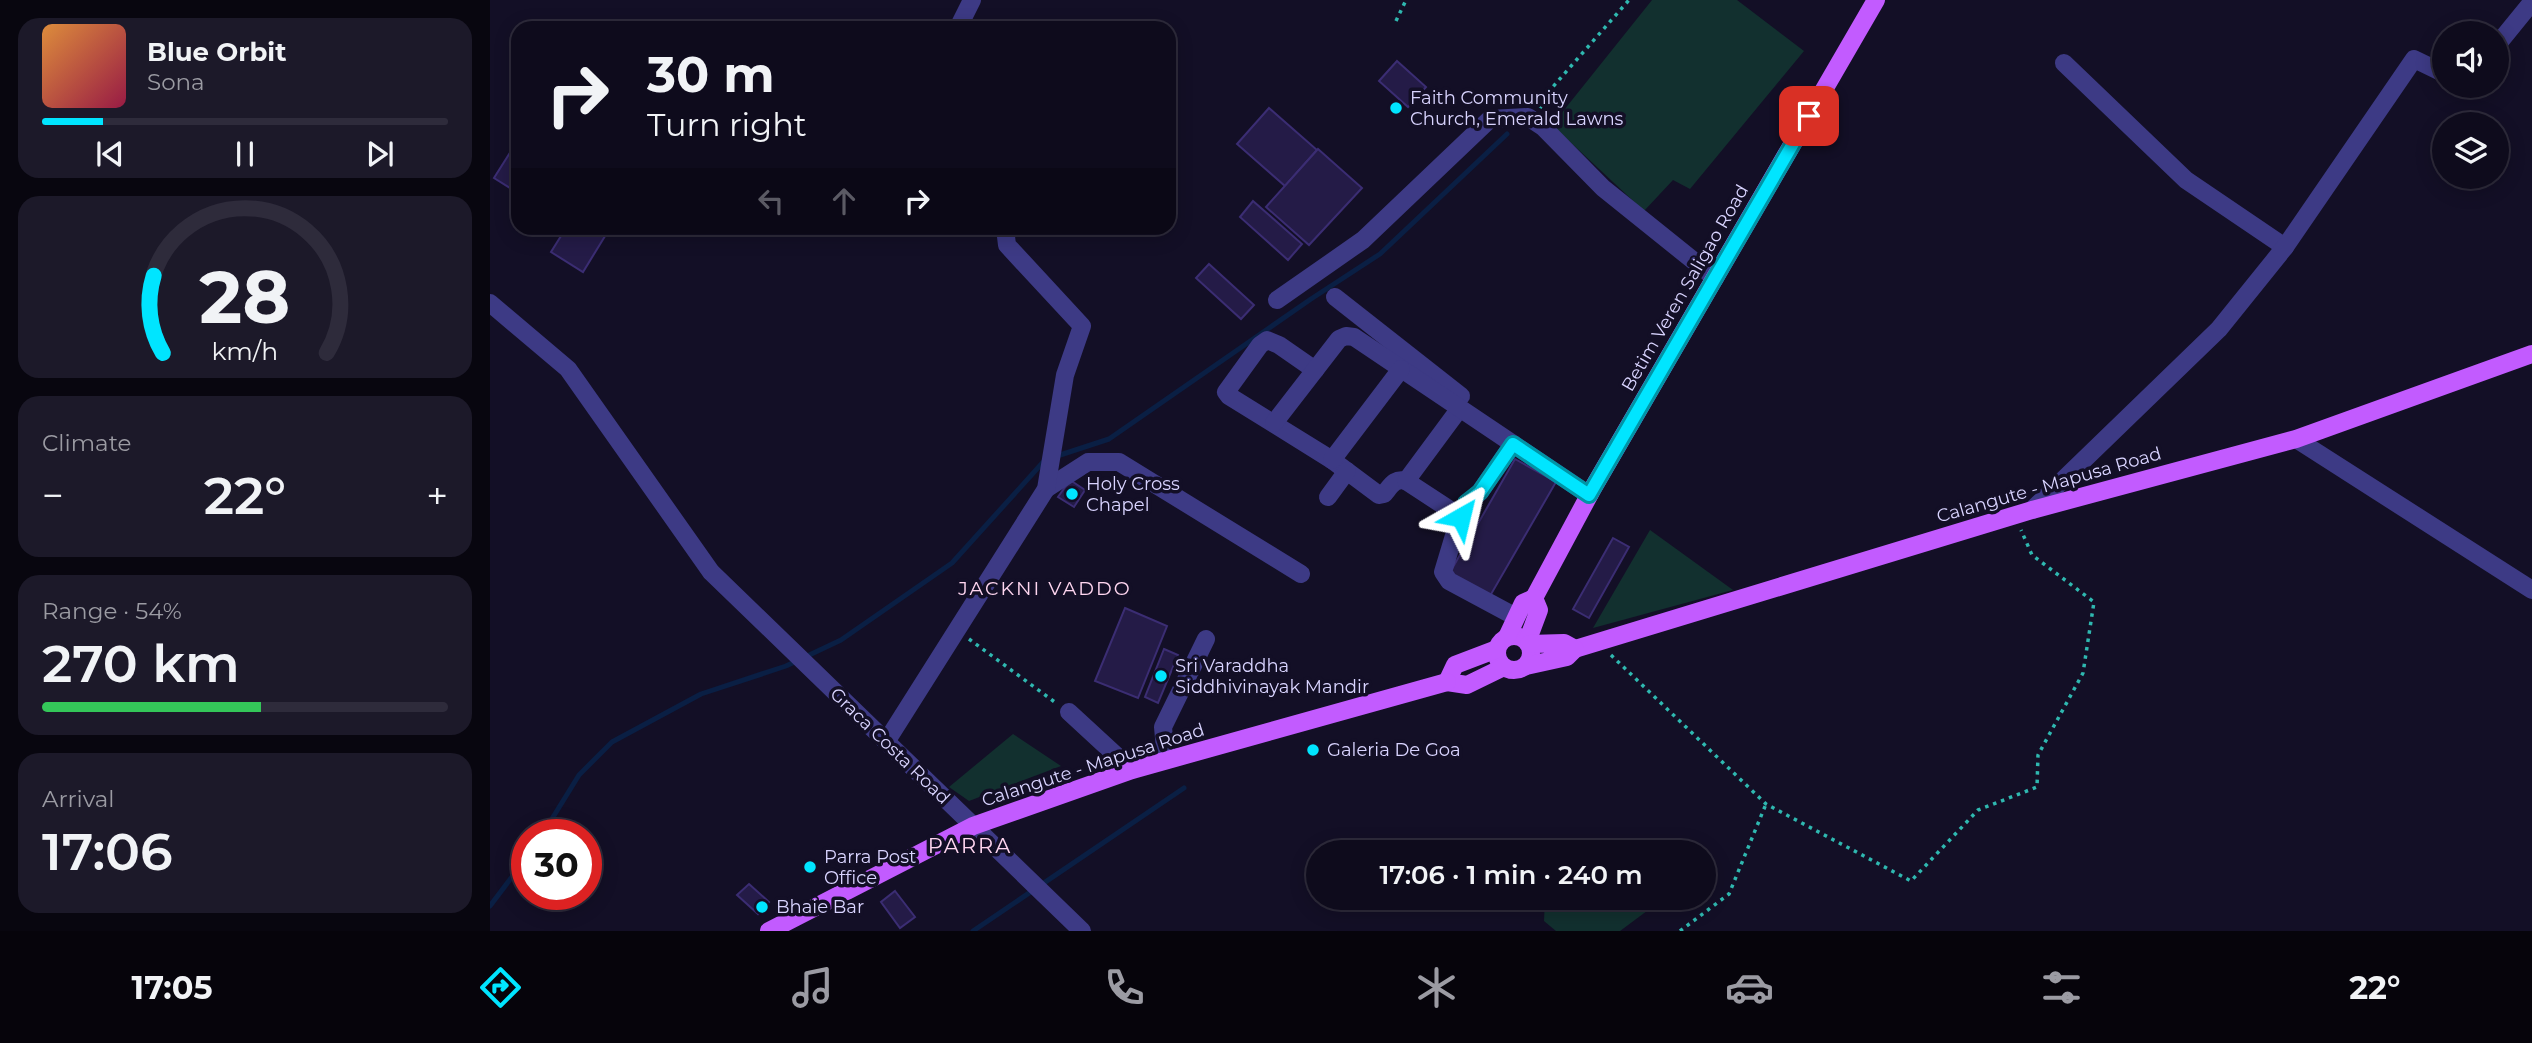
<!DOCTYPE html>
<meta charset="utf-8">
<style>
body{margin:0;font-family:Montserrat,sans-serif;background:#1c1929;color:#f1f3f6;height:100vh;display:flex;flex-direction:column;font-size:26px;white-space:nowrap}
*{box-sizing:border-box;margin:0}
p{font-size:23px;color:#9b9ba3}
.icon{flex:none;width:38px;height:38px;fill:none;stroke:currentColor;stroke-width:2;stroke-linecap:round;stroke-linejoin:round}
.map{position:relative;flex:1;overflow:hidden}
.side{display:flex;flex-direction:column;gap:18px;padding:18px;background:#08060f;width:490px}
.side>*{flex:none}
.top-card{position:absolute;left:21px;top:21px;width:665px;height:214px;border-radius:21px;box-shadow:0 4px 18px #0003,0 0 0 2px #2e2b3b;background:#0e0b1c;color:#f1f3f6;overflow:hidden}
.fabs{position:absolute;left:1942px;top:21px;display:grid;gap:14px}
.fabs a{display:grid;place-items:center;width:77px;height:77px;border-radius:50%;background:#0e0b1c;box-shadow:0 4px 18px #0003,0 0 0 2px #2e2b3b;font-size:35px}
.speed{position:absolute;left:21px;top:819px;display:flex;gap:14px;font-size:35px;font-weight:700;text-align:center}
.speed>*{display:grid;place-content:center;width:91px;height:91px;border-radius:50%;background:#0e0b1c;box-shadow:0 4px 18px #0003,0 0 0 2px #2e2b3b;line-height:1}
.speed .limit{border:10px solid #d22;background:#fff;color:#111}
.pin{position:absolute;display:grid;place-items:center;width:60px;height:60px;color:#fff;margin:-30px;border-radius:14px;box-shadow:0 4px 10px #0006}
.me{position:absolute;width:77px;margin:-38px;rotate:37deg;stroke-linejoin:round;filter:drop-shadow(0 0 5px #0008)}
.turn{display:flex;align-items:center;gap:24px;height:147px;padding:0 21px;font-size:32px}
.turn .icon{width:91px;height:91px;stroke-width:2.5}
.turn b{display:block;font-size:49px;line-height:60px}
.lanes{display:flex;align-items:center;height:66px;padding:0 21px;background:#0003;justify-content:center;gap:35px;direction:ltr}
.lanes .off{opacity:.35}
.big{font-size:52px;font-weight:600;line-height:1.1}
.side .widget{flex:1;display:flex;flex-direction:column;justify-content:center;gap:10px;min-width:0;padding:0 24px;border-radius:21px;background:#1c1929}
.side .dial{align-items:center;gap:0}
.dial svg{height:182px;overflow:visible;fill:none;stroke:#2e2b3b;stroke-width:7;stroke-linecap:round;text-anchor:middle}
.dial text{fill:#f1f3f6;stroke:none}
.song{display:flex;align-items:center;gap:21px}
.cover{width:84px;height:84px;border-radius:10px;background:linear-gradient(135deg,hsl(30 70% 55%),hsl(340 70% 35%))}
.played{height:7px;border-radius:4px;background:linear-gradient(90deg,#00e5ff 15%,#2e2b3b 15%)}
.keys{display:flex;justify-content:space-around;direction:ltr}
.heat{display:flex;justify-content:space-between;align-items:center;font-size:38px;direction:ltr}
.charge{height:10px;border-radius:5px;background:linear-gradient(90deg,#34c759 54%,#2e2b3b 0)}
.trip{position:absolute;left:816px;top:840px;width:410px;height:70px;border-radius:35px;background:#0e0b1c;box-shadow:0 4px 18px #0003,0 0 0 2px #2e2b3b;font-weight:600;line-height:70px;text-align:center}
.dock{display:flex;height:112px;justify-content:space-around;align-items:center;background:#06040b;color:#9b9ba3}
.dock .icon{width:49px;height:49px}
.dock .active{color:#00e5ff}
.dock b{font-size:32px;color:#f1f3f6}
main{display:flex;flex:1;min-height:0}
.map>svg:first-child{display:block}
.green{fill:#12302f}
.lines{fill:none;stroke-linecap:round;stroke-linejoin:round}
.stream{stroke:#0a1f44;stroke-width:5}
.building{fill:#241b47;stroke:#3b2d73;stroke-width:2}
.path{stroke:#2fb8b0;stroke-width:3.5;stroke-dasharray:3.5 5;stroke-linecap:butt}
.minor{stroke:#3d3a85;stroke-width:18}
.major{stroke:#c25bff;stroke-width:18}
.route-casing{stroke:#0095a6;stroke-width:18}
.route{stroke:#00e5ff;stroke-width:12}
.poi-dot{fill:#00e5ff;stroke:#130f26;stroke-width:2.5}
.labels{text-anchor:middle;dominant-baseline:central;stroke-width:7;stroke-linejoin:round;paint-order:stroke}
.poi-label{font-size:18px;fill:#d9d4ff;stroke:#130f26;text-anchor:start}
.street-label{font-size:18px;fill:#d9d4ff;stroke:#130f26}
.neighbourhood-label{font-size:19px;letter-spacing:2px;fill:#ffd6f0;stroke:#130f26}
.quarter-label{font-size:21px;letter-spacing:2px;fill:#ffd6f0;stroke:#130f26}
</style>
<main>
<section class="side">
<div class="widget">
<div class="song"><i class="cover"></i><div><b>Blue Orbit</b><p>Sona</p></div></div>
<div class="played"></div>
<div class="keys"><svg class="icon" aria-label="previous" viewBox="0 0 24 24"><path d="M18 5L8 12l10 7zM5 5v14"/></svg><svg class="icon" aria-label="pause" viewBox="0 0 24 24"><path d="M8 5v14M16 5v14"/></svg><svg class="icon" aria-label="next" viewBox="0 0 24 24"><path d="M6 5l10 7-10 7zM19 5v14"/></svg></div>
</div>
<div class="widget dial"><svg viewBox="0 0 100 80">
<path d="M14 69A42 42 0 1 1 86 69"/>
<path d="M14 69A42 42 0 0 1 10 35" stroke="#00e5ff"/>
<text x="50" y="56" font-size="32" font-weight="700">28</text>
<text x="50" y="72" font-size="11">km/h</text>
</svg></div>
<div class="widget"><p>Climate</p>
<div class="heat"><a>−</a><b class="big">22°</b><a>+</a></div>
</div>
<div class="widget"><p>Range · 54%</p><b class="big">270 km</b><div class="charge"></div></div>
<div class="widget"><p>Arrival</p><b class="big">17:06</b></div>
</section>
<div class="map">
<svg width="2042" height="931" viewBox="0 0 2042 931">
<rect width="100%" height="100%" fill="#130f26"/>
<g class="green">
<path d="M1162,0h85l67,51 -114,138 -17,-9 -29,31 -92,-86z"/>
<path d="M1160,530l83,60 -140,38z"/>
<path d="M523,734l48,32 -92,35 -20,-14z"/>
<path d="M1127,840l19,4 5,8h-60l4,-5z"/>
<path d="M1055,898h114l-4,7 -35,26h-64l-12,-10z"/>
</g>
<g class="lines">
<g class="stream">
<path d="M564,457l55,-18 202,-140 69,-45 127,-120"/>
<path d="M52,835l37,-60 33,-33 89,-48 85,-28 55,-26 111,-77 93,-103"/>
<path d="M0,906l37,-49"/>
<path d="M483,931l211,-143"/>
</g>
</g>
<g class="building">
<path d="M907,61l29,26 -18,20 -29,-26z"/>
<path d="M779,108l48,42 -32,36 -48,-42z"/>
<path d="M28,140v53l-24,-15z"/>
<path d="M828,149l44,39 -53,57 -43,-38z"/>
<path d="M763,201l49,43 -14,16 -48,-43z"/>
<path d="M76,228h44l-27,44 -32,-20z"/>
<path d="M719,264l45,41 -13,14 -45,-41z"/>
<path d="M1025,459l41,23 -66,114 -41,-22z"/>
<path d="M580,480l15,10 -11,17 -16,-10z"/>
<path d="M1123,538l16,9 -40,71 -16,-9z"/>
<path d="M635,608l42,18 -29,72 -43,-17z"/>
<path d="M674,649l14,6 -20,48 -13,-6z"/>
<path d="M259,884l20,18 -11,12 -21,-19z"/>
<path d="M405,891l20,26 -15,11 -19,-26z"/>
</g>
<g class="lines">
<g class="path">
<path d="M906,21l10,-21"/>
<path d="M1050,108l11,-19 78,-89"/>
<path d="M479,639l87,64"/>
<path d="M1121,655l155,149 145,77 67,-71 59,-23 1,-32 45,-82 11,-71 -62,-47 -11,-25"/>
<path d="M1190,931l49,-37 37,-90"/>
</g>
<g class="minor">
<path d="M468,28l14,-28"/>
<path d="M2007,45l35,-43"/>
<path d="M1574,63l122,117 99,67"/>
<path d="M845,297l126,99"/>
<path d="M787,300l86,-60 127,-121 38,-2 15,10 60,61 112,90"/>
<path d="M0,303l78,66 143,203 371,359"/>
<path d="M825,370l-36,-25 -12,-5 -7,5 -34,47 3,4 103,64 47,35 5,-1c7,-8 10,-16 22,-13"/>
<path d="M970,408l-54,73 55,36"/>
<path d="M784,423l65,-84 7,-3 8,1 235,158"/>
<path d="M1806,439l236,151"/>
<path d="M1023,444l-33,48 -18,17 -19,63 6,9 67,36"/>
<path d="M842,460l69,-91"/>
<path d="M556,489l42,-27h31l182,112"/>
<path d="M838,497l19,-26"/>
<path d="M1542,510l187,-181 66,-82 129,-188 31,15"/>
<path d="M579,712l63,58"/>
<path d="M396,742l160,-253 19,-114 17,-49 -75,-81 -2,-17"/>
<path d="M676,760l-3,-33 43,-88"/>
</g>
<g class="major">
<path d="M1044,598l59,-110 283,-488"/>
<circle cx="1024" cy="653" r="17"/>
<path d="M1017,637l16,-34 11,-5 5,12 -12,32"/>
<path d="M1007,649l-42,16 -8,17 20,3 37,-18"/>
<path d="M1085,649l457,-139 264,-71 236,-85"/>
<path d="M1036,666l41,-9 8,-8 -11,-6 -35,1"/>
<path d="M279,931l204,-105 159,-56 315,-88"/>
</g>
</g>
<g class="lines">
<defs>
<path id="route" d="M971,517l5,-14 14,-11 33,-48 76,51 220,-379"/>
</defs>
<use href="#route" class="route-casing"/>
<use href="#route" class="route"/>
</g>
<g class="poi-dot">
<circle cx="906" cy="108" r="7"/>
<circle cx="582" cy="494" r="7"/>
<circle cx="671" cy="676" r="7"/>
<circle cx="823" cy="750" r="7"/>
<circle cx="320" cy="867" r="7"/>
<circle cx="272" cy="907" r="7"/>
</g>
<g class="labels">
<g class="poi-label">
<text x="920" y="98">Faith Community<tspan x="920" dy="21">Church, Emerald Lawns</tspan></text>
<text x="596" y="484">Holy Cross<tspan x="596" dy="21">Chapel</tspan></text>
<text x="685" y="666">Sri Varaddha<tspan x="685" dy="21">Siddhivinayak Mandir</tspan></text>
<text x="837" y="750">Galeria De Goa</text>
<text x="334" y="857">Parra Post<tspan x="334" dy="21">Office</tspan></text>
<text x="286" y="907">Bhaie Bar</text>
</g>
<g class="street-label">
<text transform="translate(1195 288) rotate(-60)">Betim Veren Saligao Road</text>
<text transform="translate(1559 485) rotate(-16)">Calangute - Mapusa Road</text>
<text transform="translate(400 746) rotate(44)">Graca Costa Road</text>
<text transform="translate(603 765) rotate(-18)">Calangute - Mapusa Road</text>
</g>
<g class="neighbourhood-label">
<text x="555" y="588">JACKNI VADDO</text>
</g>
<g class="quarter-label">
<text x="480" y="845">PARRA</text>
</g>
</g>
</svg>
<div class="fabs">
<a><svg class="icon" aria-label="sound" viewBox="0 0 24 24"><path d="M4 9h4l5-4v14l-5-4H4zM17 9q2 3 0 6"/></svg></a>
<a><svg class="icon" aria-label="layers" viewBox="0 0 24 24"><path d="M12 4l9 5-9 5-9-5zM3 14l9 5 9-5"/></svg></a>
</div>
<div class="speed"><div class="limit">30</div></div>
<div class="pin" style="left:1319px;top:116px;background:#d93025"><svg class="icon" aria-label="arrive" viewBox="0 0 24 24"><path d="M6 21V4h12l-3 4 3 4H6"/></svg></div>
<svg class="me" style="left:971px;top:517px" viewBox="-20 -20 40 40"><path d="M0-17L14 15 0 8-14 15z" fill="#00e5ff" stroke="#fff" stroke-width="4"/></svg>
<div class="trip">17:06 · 1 min · 240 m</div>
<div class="top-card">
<div class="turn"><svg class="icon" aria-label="right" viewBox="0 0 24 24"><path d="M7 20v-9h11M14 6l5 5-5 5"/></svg><div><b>30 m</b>Turn right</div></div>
<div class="lanes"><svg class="icon off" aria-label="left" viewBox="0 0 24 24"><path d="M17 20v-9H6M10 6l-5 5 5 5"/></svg><svg class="icon off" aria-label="ahead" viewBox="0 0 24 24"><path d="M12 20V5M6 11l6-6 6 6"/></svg><svg class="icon" aria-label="right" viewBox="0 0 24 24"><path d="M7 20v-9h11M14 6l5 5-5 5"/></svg></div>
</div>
</div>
</main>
<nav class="dock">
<b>17:05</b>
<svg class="icon active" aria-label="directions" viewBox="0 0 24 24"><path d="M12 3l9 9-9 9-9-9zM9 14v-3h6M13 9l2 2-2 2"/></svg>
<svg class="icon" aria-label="music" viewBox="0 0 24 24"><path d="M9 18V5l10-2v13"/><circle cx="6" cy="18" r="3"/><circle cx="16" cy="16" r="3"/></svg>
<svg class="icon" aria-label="phone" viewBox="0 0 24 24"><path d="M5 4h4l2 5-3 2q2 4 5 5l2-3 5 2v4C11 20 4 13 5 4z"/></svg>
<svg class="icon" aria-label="climate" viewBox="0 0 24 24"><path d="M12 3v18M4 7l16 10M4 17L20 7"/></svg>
<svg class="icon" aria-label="car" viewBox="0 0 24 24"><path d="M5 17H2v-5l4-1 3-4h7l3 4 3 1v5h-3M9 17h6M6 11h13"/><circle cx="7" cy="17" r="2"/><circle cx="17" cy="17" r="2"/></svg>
<svg class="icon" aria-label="filters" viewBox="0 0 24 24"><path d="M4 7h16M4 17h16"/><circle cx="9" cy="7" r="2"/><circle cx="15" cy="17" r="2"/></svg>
<b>22°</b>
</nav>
